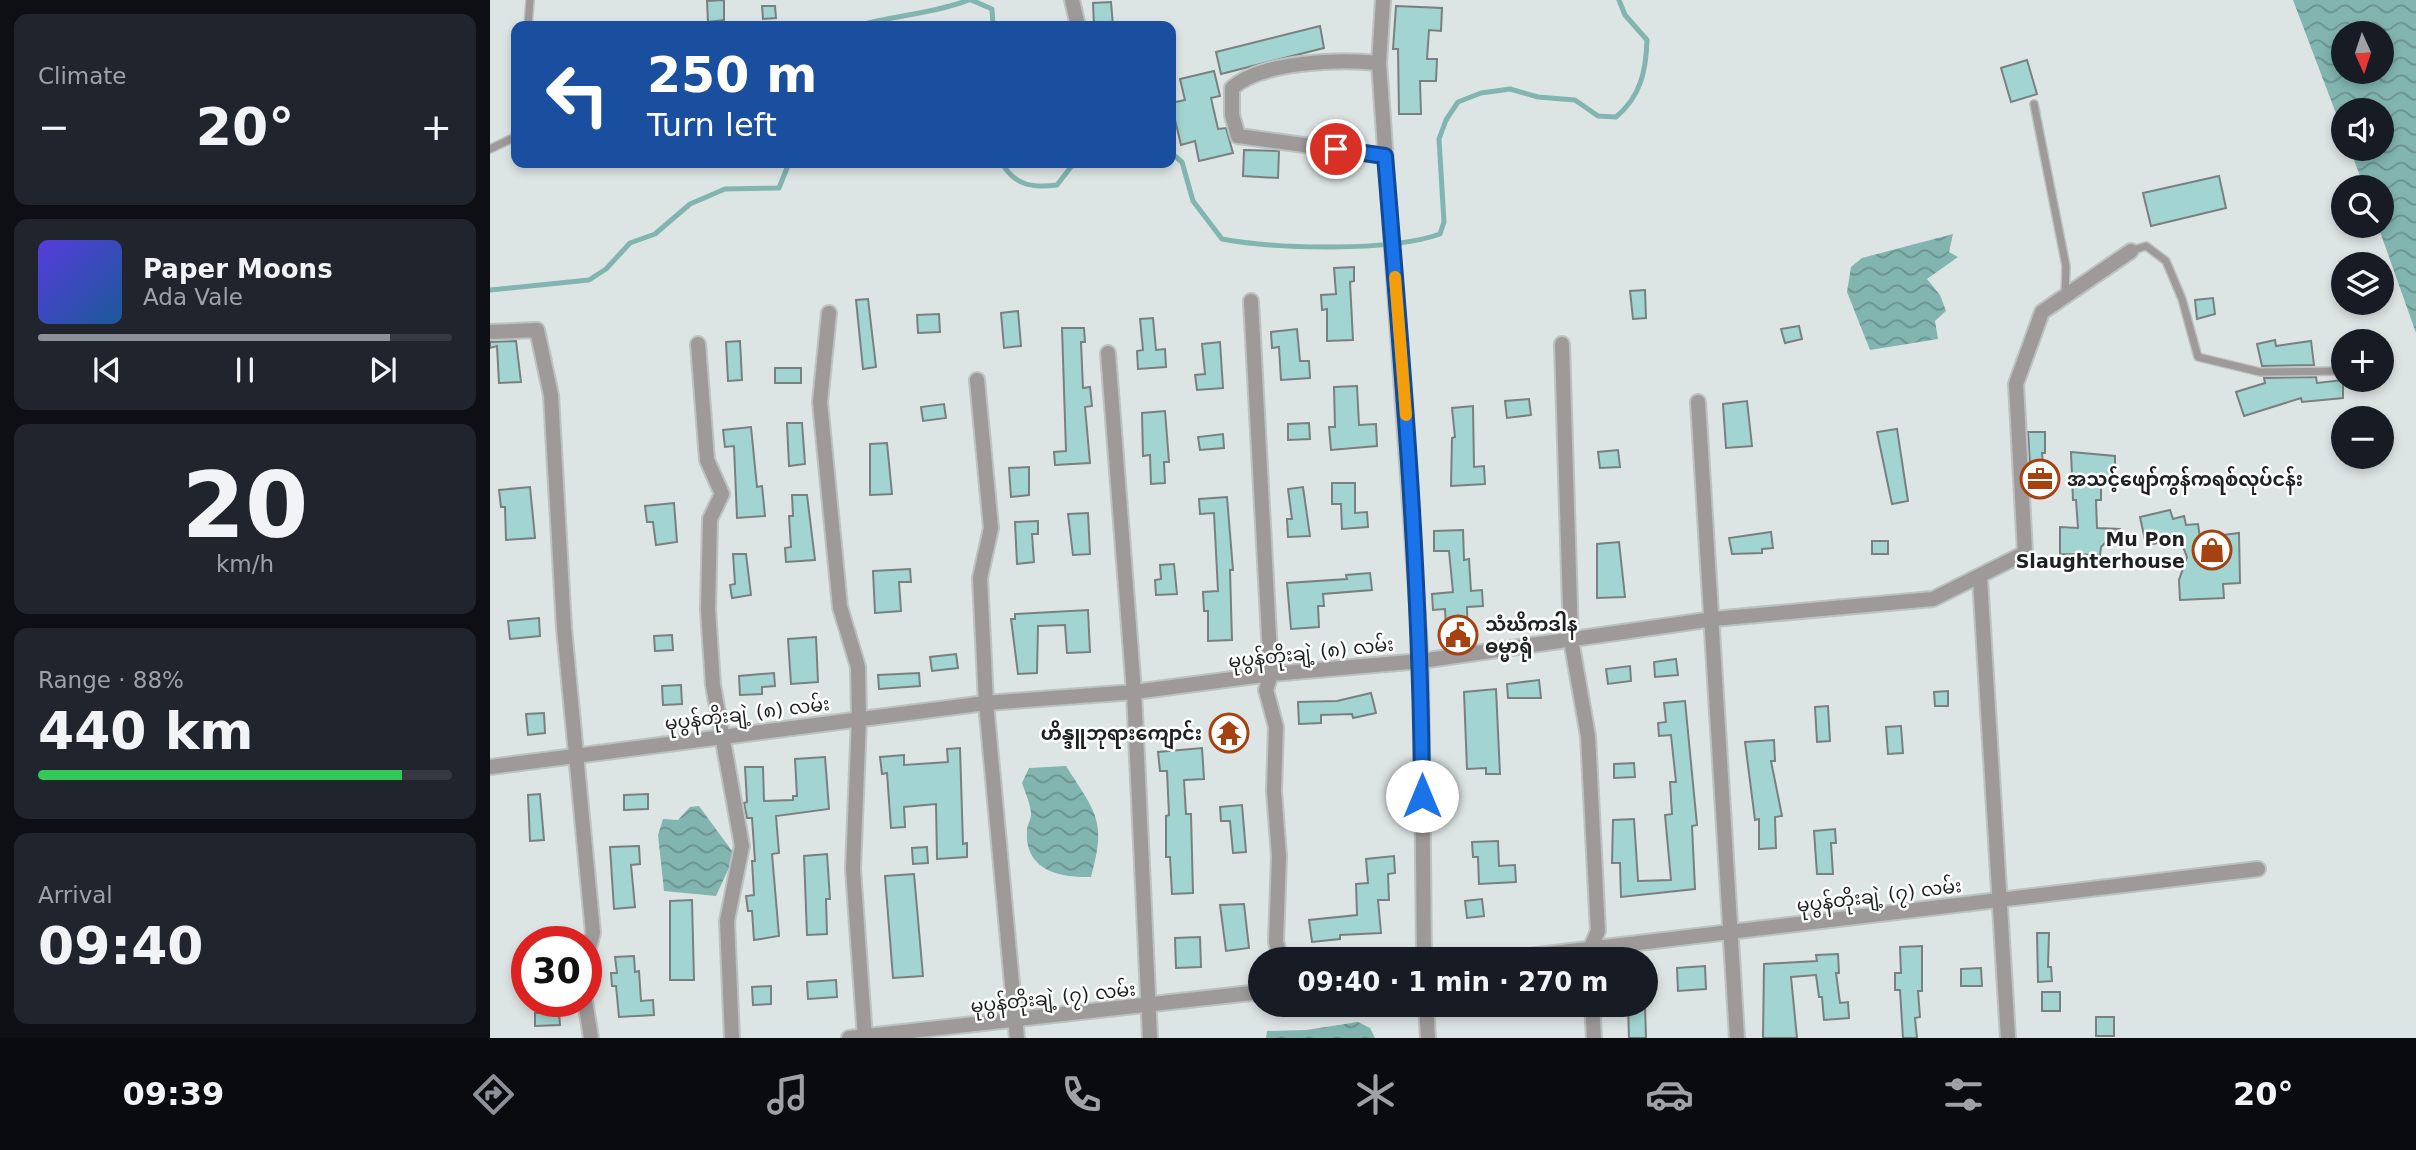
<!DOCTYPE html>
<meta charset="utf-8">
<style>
body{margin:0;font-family:"DejaVu Sans","Noto Sans Myanmar",sans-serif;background:#20242c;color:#f1f3f6;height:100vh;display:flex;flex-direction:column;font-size:26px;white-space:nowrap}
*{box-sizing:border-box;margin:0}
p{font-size:23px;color:#9ea1a6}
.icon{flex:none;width:38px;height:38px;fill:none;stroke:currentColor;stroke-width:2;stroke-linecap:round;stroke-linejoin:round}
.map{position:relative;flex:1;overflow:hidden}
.sheet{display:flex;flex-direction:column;gap:14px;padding:14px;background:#0d0f14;width:490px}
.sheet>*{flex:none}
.banner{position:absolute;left:21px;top:21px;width:665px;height:147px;border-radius:14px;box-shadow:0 4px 10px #0003;background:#1a4fa0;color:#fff;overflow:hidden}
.needle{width:46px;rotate:177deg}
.buttons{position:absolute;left:1841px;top:21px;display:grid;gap:14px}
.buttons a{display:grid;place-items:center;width:63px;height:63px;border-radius:50%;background:#171b24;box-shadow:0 4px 10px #0003;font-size:35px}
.speed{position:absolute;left:21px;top:926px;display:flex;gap:14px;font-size:35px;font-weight:700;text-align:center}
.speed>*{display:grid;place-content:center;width:91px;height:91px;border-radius:50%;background:#171b24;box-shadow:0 4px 10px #0003;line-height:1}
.speed .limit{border:10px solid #d22;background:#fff;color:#111}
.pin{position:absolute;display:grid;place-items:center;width:60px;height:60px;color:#fff;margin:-30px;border:4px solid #fff;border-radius:50%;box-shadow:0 2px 7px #0007}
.me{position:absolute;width:77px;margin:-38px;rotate:0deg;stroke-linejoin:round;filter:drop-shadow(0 0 5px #0008)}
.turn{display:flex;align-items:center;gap:24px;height:147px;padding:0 21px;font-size:32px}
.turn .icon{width:91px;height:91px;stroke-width:2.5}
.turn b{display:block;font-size:49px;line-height:60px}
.big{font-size:52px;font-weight:700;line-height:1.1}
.sheet .widget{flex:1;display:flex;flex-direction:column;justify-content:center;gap:10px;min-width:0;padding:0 24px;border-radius:14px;background:#20242c}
.sheet .dial{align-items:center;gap:0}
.dial b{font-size:91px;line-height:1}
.song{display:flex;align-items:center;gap:21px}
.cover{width:84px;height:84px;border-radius:10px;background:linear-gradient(135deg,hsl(250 70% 55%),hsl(210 70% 35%))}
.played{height:7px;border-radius:4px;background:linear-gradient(90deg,#8c9099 85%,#363941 85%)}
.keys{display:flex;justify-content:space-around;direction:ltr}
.heat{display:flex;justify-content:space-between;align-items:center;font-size:38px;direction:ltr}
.charge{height:10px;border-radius:5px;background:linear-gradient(90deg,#34c759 88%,#363941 0)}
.trip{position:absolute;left:758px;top:947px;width:410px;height:70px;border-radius:35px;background:#171b24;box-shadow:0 4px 10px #0003;font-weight:700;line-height:70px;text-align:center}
.dock{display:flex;height:112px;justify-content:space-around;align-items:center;background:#090b0e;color:#9ea1a6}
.dock .icon{width:49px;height:49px}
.dock .on{color:#8c9099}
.dock b{font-size:32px;color:#f1f3f6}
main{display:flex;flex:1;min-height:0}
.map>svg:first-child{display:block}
.water{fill:url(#water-waves);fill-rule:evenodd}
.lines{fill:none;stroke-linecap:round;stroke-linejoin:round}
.stream{stroke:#82b4b0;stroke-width:5}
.building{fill:#a2d5d1;stroke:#79807f;stroke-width:2}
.service-casing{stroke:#bbc2c1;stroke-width:10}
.minor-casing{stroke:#bbc2c1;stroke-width:18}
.service{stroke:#9d9a99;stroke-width:7}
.minor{stroke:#9d9a99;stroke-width:14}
.route-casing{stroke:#114b97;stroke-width:18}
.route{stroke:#1a73e8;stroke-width:12}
.slow{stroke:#f59e0b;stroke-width:12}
.labels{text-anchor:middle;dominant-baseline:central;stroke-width:5;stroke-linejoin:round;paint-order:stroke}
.poi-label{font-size:19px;font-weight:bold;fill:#1e2121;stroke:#fff;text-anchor:start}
.street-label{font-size:19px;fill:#1e2121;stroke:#fff}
</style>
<main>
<section class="sheet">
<div class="widget"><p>Climate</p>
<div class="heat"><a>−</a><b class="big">20°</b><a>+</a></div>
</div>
<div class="widget">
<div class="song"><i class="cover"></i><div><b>Paper Moons</b><p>Ada Vale</p></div></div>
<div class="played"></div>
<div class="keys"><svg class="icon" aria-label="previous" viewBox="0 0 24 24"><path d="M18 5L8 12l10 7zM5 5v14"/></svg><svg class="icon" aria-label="pause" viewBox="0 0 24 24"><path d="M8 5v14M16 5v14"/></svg><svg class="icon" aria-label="next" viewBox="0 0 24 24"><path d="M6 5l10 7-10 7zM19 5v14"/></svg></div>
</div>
<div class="widget dial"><b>20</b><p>km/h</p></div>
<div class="widget"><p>Range · 88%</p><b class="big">440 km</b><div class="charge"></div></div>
<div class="widget"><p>Arrival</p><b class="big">09:40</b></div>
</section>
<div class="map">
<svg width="1926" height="1038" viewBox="0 0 1926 1038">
<defs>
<pattern id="water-waves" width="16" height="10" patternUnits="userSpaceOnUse" patternTransform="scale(1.75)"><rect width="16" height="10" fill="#82b4b0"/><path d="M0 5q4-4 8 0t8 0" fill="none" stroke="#6a928f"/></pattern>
</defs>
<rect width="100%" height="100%" fill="#dde5e4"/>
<g class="water">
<path d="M1803,0h123v333l-38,-107h4v-39h-18l-14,-38h32v-39h-39v22zM1853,33h39v39h-39z"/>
<path d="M1463,234l-4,18 9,5 -31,22 13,16 6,16 -11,10 3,18 -68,11 -23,-58 4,-25 11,-9z"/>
<path d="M576,766c30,47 41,55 25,111 -32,1 -67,-7 -64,-47 0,-5 4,-10 4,-16 0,-9 -6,-22 -9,-31l7,-15z"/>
<path d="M209,806l36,49 -19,41 -52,-5 -6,-56 5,-16 15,1 12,-13z"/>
<path d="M868,1022l12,6 5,10h-109l1,-7 39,-1z"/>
</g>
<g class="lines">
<g class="stream">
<path d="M481,0l21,9 1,17"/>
<path d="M367,26c38,-11 75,-12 112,-26"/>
<path d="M681,153l11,9 11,39 29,38c54,10 168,13 218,-5l4,-12 -5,-83 7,-19 12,-18 23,-9 29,-4 28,8 37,3 23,16 18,1c25,-21 30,-46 31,-77l-22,-25 -6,-15"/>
<path d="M512,163c13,23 31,25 55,22l17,-22"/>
<path d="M0,290l99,-10 17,-11 24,-26 25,-9 35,-30 35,-15 54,-1 10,-25"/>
</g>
</g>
<g class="building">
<path d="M234,0v20l-16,2 -1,-21z"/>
<path d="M621,2l2,24h-19l-1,-23z"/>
<path d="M272,6h13l1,12 -13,1z"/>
<path d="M906,6l46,2 -1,23 -12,-1 -2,29h10l-1,22h-16l1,33h-22l-1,-65h-5z"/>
<path d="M830,26l4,22 -103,26 -5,-22z"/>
<path d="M1537,60l10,34 -26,8 -10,-34z"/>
<path d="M724,71l6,25 -9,2 7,31 8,-1 7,25 -34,8 -4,-20 -14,4 -10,-42 14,-3 -5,-21z"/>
<path d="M754,150l35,1 -1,27 -35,-2z"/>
<path d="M1729,176l7,32 -75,18 -8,-33z"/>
<path d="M864,267v14l-4,1 3,58 -26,1v-32l-5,1 -1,-15 15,-1 -2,-26z"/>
<path d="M1155,290l1,28 -13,1 -3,-28z"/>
<path d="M1723,298l2,16 -18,5 -2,-19z"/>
<path d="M378,299l8,68 -13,2 -7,-69z"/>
<path d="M528,311l3,35 -17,2 -3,-35z"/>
<path d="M449,314l1,18 -22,1 -1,-18z"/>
<path d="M663,318l3,32 9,-1 1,18 -28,2 -1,-18 6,-1 -3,-31z"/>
<path d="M1309,326l3,13 -17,4 -4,-14z"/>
<path d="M572,328h22l1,14h-4l2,46 7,-1 2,19 -7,1 5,56 -35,2 -1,-13 12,-1z"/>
<path d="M807,329l3,32h9l1,17 -29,2 -2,-33 -7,1 -1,-16z"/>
<path d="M1785,340l1,6 35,-5 3,24 -52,1 -5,-22z"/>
<path d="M26,341l5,41 -22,1 -2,-37 -7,2v-6z"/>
<path d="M250,341l2,39 -14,1 -2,-39z"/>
<path d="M730,342l3,46 -26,2 -2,-15 10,-1 -3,-30z"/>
<rect x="285" y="368" width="26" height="15"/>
<path d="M1826,377l1,6 26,-3v18l-41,4 -1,-4 -57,18 -8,-24 29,-9 -1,-5z"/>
<path d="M867,386l2,39 17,-1 1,22 -46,4 -2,-23h6l-1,-40z"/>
<path d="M1039,399l2,16 -24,3 -2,-17z"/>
<path d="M1257,401l5,45 -26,2 -3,-44z"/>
<path d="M454,404l2,14 -23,3 -2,-14z"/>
<path d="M983,406l1,61 10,-1 1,18 -34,2 1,-48 3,-1 -3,-29z"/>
<path d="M675,411l4,51h-5l1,21 -14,1 -1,-29 -7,1 -1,-43z"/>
<path d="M297,423h15l3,41 -16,2z"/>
<path d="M819,423l1,16 -22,1v-16z"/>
<path d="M261,427l6,60 5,-1 3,30 -28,2 -3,-72 -9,1 -2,-17z"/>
<path d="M1407,429l11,72 -16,3 -15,-72z"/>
<path d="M1538,432h17v21h-3l4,42 -14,1z"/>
<path d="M733,434l1,14 -24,2 -2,-13z"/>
<path d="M397,443l5,51 -22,1v-51z"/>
<path d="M1128,450l2,17 -20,1 -2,-16z"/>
<path d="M1581,452l44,4v22h-14v22h-5l1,28 22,1 -18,18 -1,8 -40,-1v-27l18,1 -2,-28h-3z"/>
<path d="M539,467v28l-18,2 -2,-29z"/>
<path d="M842,483h23v30l12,-1 1,15 -26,2 -1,-25h-9z"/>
<path d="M40,487l5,51 -29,2 -1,-33h-4l-2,-17z"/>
<path d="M813,487l7,49 -22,1 -1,-18h5l-4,-30z"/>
<path d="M302,495h15l8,65 -29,2 -1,-14 6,-1 -2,-31h4z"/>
<path d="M737,497l6,73h-3l2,70 -24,1v-30h-4l-1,-19 15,-1 -4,-78 -14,1 -1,-15z"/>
<path d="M184,503l3,39 -21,3 -3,-23h-6l-2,-16z"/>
<path d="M1680,510l3,9 11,-3 2,9 12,-1 2,14 39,-5 1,50 -17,1 1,14 -44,2 -1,-20 8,-23 -7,-18 -34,6 -6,-28z"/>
<path d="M598,513l2,41 -17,1 -5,-41z"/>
<path d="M548,521v13h-6l2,28 -17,2 -2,-42z"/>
<path d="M973,530l1,30 5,-1 2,32 11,-1 1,16 -16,1 1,37 -21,1 -2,-36 -12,1 -1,-16 21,-2 -4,-41h-15v-20z"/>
<path d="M1281,532l2,16 -11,1v4l-30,1 -3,-16z"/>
<rect x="1382" y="541" width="16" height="13"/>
<path d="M1129,542l6,55 -28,1v-54z"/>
<path d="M243,554h13l5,41 -19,3 -2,-13 5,-1z"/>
<path d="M684,564l3,30 -21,1 -1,-15 6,-1 -1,-14z"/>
<path d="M420,569l1,13h-12l2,29 -26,2 -2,-42z"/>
<path d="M880,573l2,17 -49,4 1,12h-6l1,21 -28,2 -4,-46 60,-4 -1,-4z"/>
<path d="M598,610l2,42 -23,1 -2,-28 -27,1 -1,47 -19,1 -7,-55h4v-5z"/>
<path d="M49,618l1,18 -30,3 -2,-18z"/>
<path d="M182,635l1,15 -18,1 -1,-15z"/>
<path d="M326,637l2,45 -27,2 -3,-45z"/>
<path d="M466,654l2,14 -26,3 -2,-14z"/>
<path d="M1186,659l2,16 -23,2 -1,-15z"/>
<path d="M1140,666l1,15 -23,3 -2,-15z"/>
<path d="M284,673l1,13 -13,1v7l-22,1 -1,-19z"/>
<path d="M429,673l1,13 -41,3 -1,-14z"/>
<path d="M1049,680l2,18h-33l-1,-14z"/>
<path d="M191,685l1,19 -19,1 -1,-19z"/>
<path d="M1006,689l4,85h-14v-6l-19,1 -3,-77z"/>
<path d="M1458,691v15h-13l-1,-14z"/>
<path d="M881,693l5,20 -23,5 -1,-4 -31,1v8l-22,1 -1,-22 39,-1z"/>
<path d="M1195,701l12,124 -5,1 3,63 -74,8 -1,-34h-8l1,-43 21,-1 4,62 33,-1 -6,-65 7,-1 -2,-32h6l-5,-47 -12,1 -1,-13 8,-1 -2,-19z"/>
<path d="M1338,706l2,35 -13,1 -2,-35z"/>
<path d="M54,713l1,20 -17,2 -2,-21z"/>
<path d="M724,721h29l1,23 -29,1z"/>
<path d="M1411,726l2,27 -15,1 -2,-27z"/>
<path d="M1284,740l1,21h-4l11,55 -7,1 1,31 -17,1v-30l-4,1 -10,-78z"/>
<path d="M470,748l3,96 4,-1v14l-30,2 -1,-55 -32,3 1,20 -14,1 -4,-55 -5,1 -2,-17 24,-2v10l44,-3 -1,-13z"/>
<path d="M712,748l2,31 -20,1 2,34h5l2,79 -21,1 -2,-37h-4v-41l3,-1 -2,-44h-7l-2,-19z"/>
<path d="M335,757l4,52 -53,7 3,37 -7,1 7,82 -25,4 -2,-29h-4l-2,-15 8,-1 -2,-34h3l-3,-43h-5l-3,-15 3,-1 -2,-35h18l1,34 29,-1v-4h4l-2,-37z"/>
<path d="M1144,763l1,14 -21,1v-14z"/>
<path d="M50,794l4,46 -14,1 -2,-46z"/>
<path d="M158,794v15l-24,1v-15z"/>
<path d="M752,805l4,47 -13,1 -3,-32h-9l-1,-14z"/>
<path d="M1345,829l1,14h-5l2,31h-16l-3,-43z"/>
<path d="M1008,841l1,25 16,-1 1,17 -37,2 -1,-27h-5l-1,-15z"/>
<path d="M149,846l1,18 -9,1 4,42 -21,2 -4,-62z"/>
<path d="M437,847l1,16 -15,1 -1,-16z"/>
<path d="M337,854l3,45h-4l1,35 -20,1 -3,-79z"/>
<path d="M904,856l1,17 -7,1 1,26h-11l3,33 -41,2v4l-28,3 -3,-22 48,-5 -1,-31 12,-1 -2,-24z"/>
<path d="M424,874l9,102 -30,2 -8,-102z"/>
<path d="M992,899l2,17 -17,2 -2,-17z"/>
<path d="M202,900l2,80h-24v-79z"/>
<path d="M754,904l5,44 -23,3 -6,-46z"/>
<path d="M1547,933h12l-1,34h3l1,14 -14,1z"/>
<path d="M710,937l1,30 -25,1 -1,-30z"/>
<path d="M1432,946v45h-4l2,26 -5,1 2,20h-14l-3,-48h-5v-17h6l-1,-26z"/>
<path d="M1348,954l1,19h-3l4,30 8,-1 1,16 -25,2 -2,-23h-3l-3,-22 -25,2 6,61h-34l1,-74 53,-3 -1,-6z"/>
<path d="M144,956l1,16 4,-1 2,30 12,-1 1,15 -35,2 -3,-31h-4l-1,-13h6l-2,-16z"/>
<path d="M1215,966l1,23 -28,2 -1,-23z"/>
<path d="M1491,968l1,18h-21v-17z"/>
<path d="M346,980l1,17 -29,2 -1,-17z"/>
<path d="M281,986v18l-18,1 -1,-18z"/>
<rect x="1552" y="992" width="18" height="19"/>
<path d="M1155,1006l1,32h-17l-1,-31z"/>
<path d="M69,1012l1,13 -25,1v-13z"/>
<rect x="1606" y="1017" width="18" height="19"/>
</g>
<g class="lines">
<defs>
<g id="service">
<path d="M38,26l2,-26"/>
<path d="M1544,104l32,162 -1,30"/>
<path d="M0,149l25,-12 1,-8"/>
<path d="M1641,251l15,-5 20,15 16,38 16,58 62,15 83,-1"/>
</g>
<g id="minor">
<path d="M582,0l6,26"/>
<path d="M893,0l-4,63 42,598 3,298"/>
<path d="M889,63c-41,-4 -116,-2 -147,25v27l6,21 147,20"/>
<path d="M761,301l20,373 -5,16 10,37 -2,64 5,65 -3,86 5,17"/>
<path d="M339,313l-9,89 20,205 18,60 1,52 -6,150 12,169"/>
<path d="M0,332l47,-2 14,65 13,233 29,305 -7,26"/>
<path d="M208,344l9,116 15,34 -12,25 -2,91 5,75 29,161 -15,75 5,117"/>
<path d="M1072,344l9,296 17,96 10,195 -7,16 -1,12"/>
<path d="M618,353l26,339 16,346"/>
<path d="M487,380l14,148 -11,50 6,125 31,335"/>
<path d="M1208,402l39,636"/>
<path d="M1490,578l28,460"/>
<path d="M0,767l496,-64 148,-11 137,-18 150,-13 292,-42 220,-20 92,-46 -9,-169 26,-72 89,-61"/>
<path d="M1014,959l754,-90"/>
<path d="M95,1001l6,37"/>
<path d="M936,1004l2,34"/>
<path d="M1102,1004l2,34"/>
<path d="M359,1038l411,-46"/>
</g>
</defs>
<use href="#service" class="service-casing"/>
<use href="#minor" class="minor-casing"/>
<use href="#service" class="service"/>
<use href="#minor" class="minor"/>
</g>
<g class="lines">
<defs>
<path id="route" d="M846,149l49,7c18,213 36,426 37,640"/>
</defs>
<use href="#route" class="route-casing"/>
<use href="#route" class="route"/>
<path class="slow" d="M905,277l11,138"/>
</g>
<defs>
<symbol id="office-ring" viewBox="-11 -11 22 22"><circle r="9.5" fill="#fff" stroke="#a64111" stroke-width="1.5"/><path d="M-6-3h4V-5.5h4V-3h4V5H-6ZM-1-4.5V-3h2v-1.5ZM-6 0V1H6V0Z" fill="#a64111"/></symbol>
<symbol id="shop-ring" viewBox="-11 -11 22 22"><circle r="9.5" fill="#fff" stroke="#a64111" stroke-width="1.5"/><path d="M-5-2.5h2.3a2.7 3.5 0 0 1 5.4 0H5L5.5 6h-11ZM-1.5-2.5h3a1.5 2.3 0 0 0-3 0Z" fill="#a64111"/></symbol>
<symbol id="civic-ring" viewBox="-11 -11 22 22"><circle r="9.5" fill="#fff" stroke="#a64111" stroke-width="1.5"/><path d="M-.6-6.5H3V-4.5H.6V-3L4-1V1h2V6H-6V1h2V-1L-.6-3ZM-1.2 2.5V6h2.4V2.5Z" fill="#a64111"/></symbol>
<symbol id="temple-ring" viewBox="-11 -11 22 22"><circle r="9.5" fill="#fff" stroke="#a64111" stroke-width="1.5"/><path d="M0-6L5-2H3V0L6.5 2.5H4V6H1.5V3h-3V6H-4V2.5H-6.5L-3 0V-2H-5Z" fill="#a64111"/></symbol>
</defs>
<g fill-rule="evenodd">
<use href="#office-ring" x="1528" y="457" width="44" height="44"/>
<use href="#shop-ring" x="1700" y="528" width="44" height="44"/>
<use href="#civic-ring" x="946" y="613" width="44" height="44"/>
<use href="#temple-ring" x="717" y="711" width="44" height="44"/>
</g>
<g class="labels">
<g class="poi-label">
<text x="1577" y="479">အသင့်ဖျော်ကွန်ကရစ်လုပ်ငန်း</text>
<text x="1695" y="539" text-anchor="end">Mu Pon<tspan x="1695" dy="22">Slaughterhouse</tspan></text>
<text x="995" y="624">သံဃိကဒါန<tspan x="995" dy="22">ဓမ္မာရုံ</tspan></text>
<text x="712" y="733" text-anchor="end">ဟိန္ဒူဘုရားကျောင်း</text>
</g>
<g class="street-label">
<text transform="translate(821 652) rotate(-6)">မုပွန်တိုးချဲ့ (၈) လမ်း</text>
<text transform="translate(257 713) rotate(-7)">မုပွန်တိုးချဲ့ (၈) လမ်း</text>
<text transform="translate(1389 895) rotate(-7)">မုပွန်တိုးချဲ့ (၇) လမ်း</text>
<text transform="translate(563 997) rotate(-6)">မုပွန်တိုးချဲ့ (၇) လမ်း</text>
</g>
</g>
</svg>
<div class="buttons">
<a><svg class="needle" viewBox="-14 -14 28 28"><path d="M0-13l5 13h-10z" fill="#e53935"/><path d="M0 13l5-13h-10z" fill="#9ea1a6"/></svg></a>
<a><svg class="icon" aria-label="sound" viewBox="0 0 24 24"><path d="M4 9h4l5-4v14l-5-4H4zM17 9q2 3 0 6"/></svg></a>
<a><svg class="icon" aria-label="search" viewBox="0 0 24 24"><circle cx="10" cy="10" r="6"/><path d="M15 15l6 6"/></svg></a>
<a><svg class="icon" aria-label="layers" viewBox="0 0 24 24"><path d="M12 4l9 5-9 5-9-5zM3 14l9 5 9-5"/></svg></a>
<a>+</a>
<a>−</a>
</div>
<div class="speed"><div class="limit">30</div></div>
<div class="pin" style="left:846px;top:149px;background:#d93025"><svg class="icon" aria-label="arrive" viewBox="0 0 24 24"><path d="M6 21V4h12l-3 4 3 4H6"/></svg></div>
<svg class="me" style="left:932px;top:796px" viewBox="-20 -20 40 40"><circle r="19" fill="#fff"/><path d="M0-13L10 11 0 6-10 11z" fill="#1a73e8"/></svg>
<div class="trip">09:40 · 1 min · 270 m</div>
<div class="banner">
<div class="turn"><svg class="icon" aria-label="left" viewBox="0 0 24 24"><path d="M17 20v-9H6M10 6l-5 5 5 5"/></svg><div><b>250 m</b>Turn left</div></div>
</div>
</div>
</main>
<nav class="dock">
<b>09:39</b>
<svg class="icon on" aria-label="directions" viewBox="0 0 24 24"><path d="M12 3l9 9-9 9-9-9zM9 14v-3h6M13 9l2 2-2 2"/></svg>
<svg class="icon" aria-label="music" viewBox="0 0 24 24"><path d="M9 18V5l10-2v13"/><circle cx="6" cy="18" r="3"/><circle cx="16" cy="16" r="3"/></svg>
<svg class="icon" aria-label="phone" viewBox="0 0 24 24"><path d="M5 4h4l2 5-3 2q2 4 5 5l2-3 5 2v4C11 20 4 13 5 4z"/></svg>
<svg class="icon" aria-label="climate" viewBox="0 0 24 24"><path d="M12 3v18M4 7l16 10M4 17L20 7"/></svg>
<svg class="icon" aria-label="car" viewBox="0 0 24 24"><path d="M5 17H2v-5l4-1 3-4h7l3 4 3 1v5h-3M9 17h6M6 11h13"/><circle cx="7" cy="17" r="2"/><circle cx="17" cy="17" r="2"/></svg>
<svg class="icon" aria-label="filters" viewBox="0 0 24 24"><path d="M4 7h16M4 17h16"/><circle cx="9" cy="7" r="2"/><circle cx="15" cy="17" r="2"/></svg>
<b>20°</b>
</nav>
